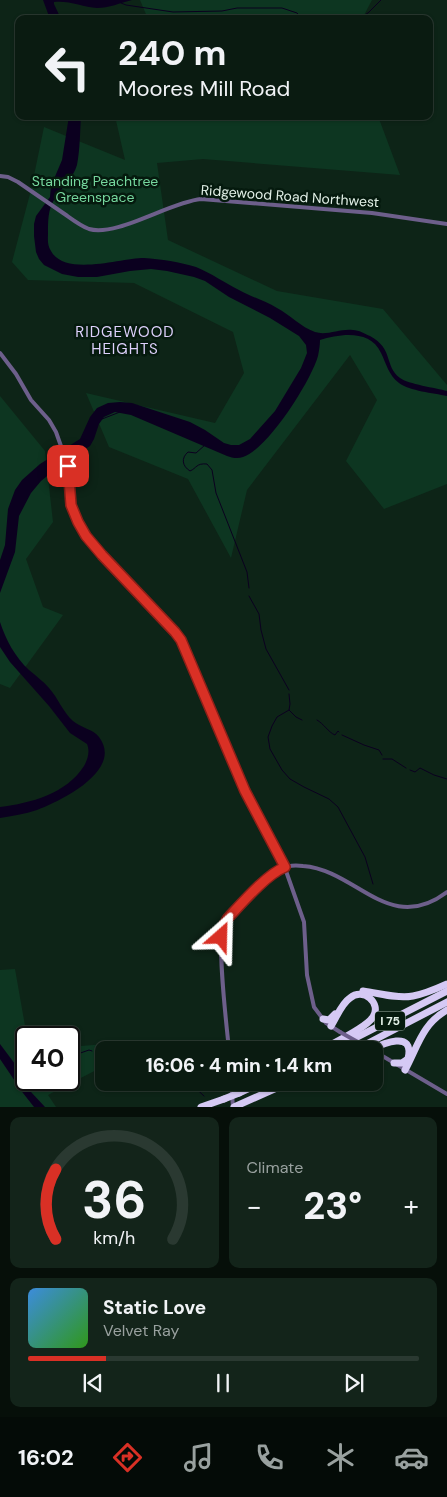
<!DOCTYPE html>
<meta charset="utf-8">
<style>
body{margin:0;font-family:"DM Sans",sans-serif;background:#13241a;color:#f1f3f6;height:100vh;display:flex;flex-direction:column;font-size:19px;white-space:nowrap}
*{box-sizing:border-box;margin:0}
p{font-size:16px;color:#99a19f}
.icon{flex:none;width:28px;height:28px;fill:none;stroke:currentColor;stroke-width:2;stroke-linecap:round;stroke-linejoin:round}
.map{position:relative;height:1107px;overflow:hidden}
.drawer{display:flex;flex-direction:column;gap:10px;padding:10px;background:#060f09;flex:1}
.drawer>*{flex:none}
.top-card{position:absolute;left:15px;top:15px;width:418px;height:105px;border-radius:10px;box-shadow:0 1px 4px #0004,0 0 0 1px #2a3931;background:#0a1b11;color:#f1f3f6;overflow:hidden}
.speed{position:absolute;left:15px;top:1026px;display:flex;gap:10px;font-size:25px;font-weight:700;text-align:center}
.speed>*{display:grid;place-content:center;width:65px;height:65px;border-radius:50%;background:#0a1b11;box-shadow:0 1px 4px #0004,0 0 0 1px #2a3931;line-height:1}
.speed .limit{border:2px solid #111;border-radius:8px;background:#fff;color:#111}
.pin{position:absolute;display:grid;place-items:center;width:42px;height:42px;color:#fff;margin:-21px;border-radius:10px;box-shadow:0 2px 8px #0006}
.me{position:absolute;width:55px;margin:-28px;rotate:25deg;stroke-linejoin:round;filter:drop-shadow(0 0 4px #0008)}
.turn{display:flex;align-items:center;gap:18px;height:105px;padding:0 20px;font-size:22px}
.turn .icon{width:65px;height:65px;stroke-width:2.5}
.turn b{display:block;font-size:35px;line-height:42px}
.big{font-size:38px;font-weight:800;line-height:1.1}
.drawer .card{flex:1;display:flex;flex-direction:column;justify-content:center;gap:8px;min-width:0;padding:0 18px;border-radius:10px;background:#13241a}
.drawer .dial{align-items:center;gap:0}
.dial svg{height:130px;overflow:visible;fill:none;stroke:#2a3931;stroke-width:7;stroke-linecap:round;text-anchor:middle}
.dial text{fill:#f1f3f6;stroke:none}
.song{display:flex;align-items:center;gap:15px}
.cover{width:60px;height:60px;border-radius:8px;background:linear-gradient(135deg,hsl(210 70% 55%),hsl(110 70% 35%))}
.played{height:5px;border-radius:2px;background:linear-gradient(90deg,#d93025 20%,#2a3931 20%)}
.keys{display:flex;justify-content:space-around;direction:ltr}
.heat{display:flex;justify-content:space-between;align-items:center;font-size:28px;direction:ltr}
.drawer .tiles{flex:1;display:grid;gap:10px;grid-template-columns:1fr 1fr}
.card:last-child{grid-column:span 2}
.trip{position:absolute;left:95px;top:1041px;width:288px;height:50px;border-radius:10px;background:#0a1b11;box-shadow:0 1px 4px #0004,0 0 0 1px #2a3931;font-weight:800;line-height:50px;text-align:center}
.menu{display:flex;height:80px;justify-content:space-around;align-items:center;background:#040b07;color:#99a19f}
.menu .icon{width:35px;height:35px}
.menu .active{color:#d93025}
.menu b{font-size:22px;color:#f1f3f6}
.map>svg:first-child{display:block}
.green{fill:#0d3621}
.water{fill:#0b001f}
.lines{fill:none;stroke-linecap:round;stroke-linejoin:round}
.stream{stroke:#0b001f;stroke-width:1}
.minor{stroke:#6d5f8b;stroke-width:4}
.highway{stroke:#d5c9f4;stroke-width:7}
.minor-bridge{stroke:#6d5f8b;stroke-width:4}
.highway-bridge{stroke:#d5c9f4;stroke-width:7}
.route-casing{stroke:#8d1f18;stroke-width:12}
.route{stroke:#d93025;stroke-width:9}
.labels{text-anchor:middle;dominant-baseline:central;stroke-width:5;stroke-linejoin:round;paint-order:stroke}
.shield{fill:#051a0e;stroke:#a0b0a7;stroke-width:1}
.shield-label{font-size:12px;font-weight:bold;fill:#e3f1e8}
.park-label{font-size:14px;fill:#76d79e;stroke:#051a0e}
.street-label{font-size:14px;fill:#e3f1e8;stroke:#051a0e}
.neighbourhood-label{font-size:15px;letter-spacing:1px;fill:#ded1fc;stroke:#051a0e}
</style>
<div class="map">
<svg width="447" height="1107" viewBox="0 0 447 1107">
<rect width="100%" height="100%" fill="#0d2417"/>
<g class="green">
<path d="M140,0h232l-10,19h-214z"/>
<path d="M115,116h263l22,59 -197,-16 -46,4 11,77 109,51 106,18 64,76v99l-63,25 -38,-48 31,-61 -27,-45 -103,135 -16,68 -43,-79 -79,-32 -23,-54 129,30 29,-50 -11,-41 -99,-49 -106,-3 -16,-18 19,-72 13,-63 81,33z"/>
<path d="M0,396l45,55 8,71 -27,37 17,48 20,8 -53,73 -10,-4z"/>
<path d="M15,969l12,68 -1,1v42h43v-33l36,-3 -1,22 -56,29 8,12h-56v-137z"/>
</g>
<g class="water">
<path d="M43,0h89c-12,3 -23,8 -35,8 -14,-1 -29,-8 -43,-6v2l7,15h-11z"/>
<path d="M69,116h12c-1,16 -1,34 -4,49 -4,14 -16,23 -23,35 -6,9 -6,22 -6,33 0,6 -1,12 3,18 14,26 70,7 93,7 17,1 36,4 52,9 15,6 29,16 43,23 13,7 26,11 38,18 13,7 24,19 38,24 12,4 26,-4 38,-2 6,0 12,4 17,6 24,13 14,30 30,42 8,6 36,10 47,13v5c-14,-3 -37,-5 -48,-13 -10,-7 -13,-20 -18,-30 -11,-24 -41,-19 -61,-13 0,5 -1,11 -2,16 -7,25 -50,93 -75,101 -5,2 -11,1 -16,-1l-96,-41 -16,-3 -11,5 -5,7 -5,15 -4,7 -27,17 -22,18 -10,12 -12,23 -4,36 -15,41v-33l5,-15 3,-36 7,-19 7,-10 18,-16 40,-25 10,-22 7,-9 11,-5 12,-1 12,1 58,19 15,8 19,13 7,2h8l11,-6 25,-28 26,-43 6,-15 -1,-8 -7,-9 -29,-18 -41,-21 -24,-16 -11,-4 -27,-6 -16,-2 -21,2 -33,6h-19l-16,-3 -18,-9 -5,-6 -3,-7 -2,-16v-12l2,-8 14,-19 1,-11 11,-26z"/>
<path d="M0,622c6,18 15,35 29,48 7,6 14,11 20,18 9,10 14,24 24,33 8,7 20,8 26,16 25,33 -38,64 -62,73 -12,4 -25,6 -37,8v-11c31,-4 66,-13 84,-41 4,-7 6,-15 3,-22l-17,-11 -21,-27 -39,-44 -10,-15z"/>
<path d="M0,1044l15,20 16,28 14,15h-11l-11,-14 -23,-34z"/>
</g>
<g class="lines">
<g class="stream">
<path d="M121,3l5,2 47,7 49,-1 15,-3h45l15,5 6,6"/>
<path d="M358,19l10,-6 13,-13"/>
<path d="M102,419l18,-7"/>
<path d="M205,445l-9,8 -8,-1c-7,6 -6,14 2,19 7,-3 6,-8 17,-7l5,6 4,23 31,79 2,16"/>
<path d="M249,596l10,18 2,16 5,19 23,41"/>
<path d="M289,694l1,10 -1,6 7,7 6,3"/>
<path d="M289,710l-12,7 -5,9 -4,11 2,12 12,21 8,9 14,8 25,12 9,8 27,50 8,27"/>
<path d="M317,720c7,4 11,12 18,15l3,-4 1,1"/>
<path d="M342,735l22,10 15,5 3,5"/>
<path d="M383,759h9l14,9"/>
<path d="M410,770l5,2 5,-4 14,7 13,4"/>
<path d="M112,1050h2"/>
<path d="M69,1057l20,-7 3,1"/>
<path d="M15,1068l11,-4"/>
<path d="M189,1082l15,14"/>
</g>
<g class="minor">
<path d="M0,176l8,1 10,5c16,11 32,22 48,33 7,5 15,11 23,14 28,8 81,-27 112,-30l171,14 75,11"/>
<path d="M0,353l16,21 15,26 18,20 7,12 12,34 3,39 7,17 8,14 16,19 47,49 32,36 64,151 41,80 18,51 3,53 7,32 12,16 14,9"/>
<path d="M229,1050c-2,-22 -13,-110 -5,-125 7,-14 22,-26 34,-37 7,-6 14,-15 23,-19 7,-4 15,-4 22,-3 54,4 86,70 144,26"/>
<path d="M374,1051l73,43"/>
<path d="M231,1082l2,25"/>
</g>
<g class="highway">
<path d="M363,991c16,2 33,8 50,5 12,-2 23,-7 34,-12"/>
<path d="M323,1019l6,1 6,-6"/>
<path d="M321,1050c12,-7 45,-22 52,-33 9,-14 -10,-30 -23,-19 -9,6 -13,19 -19,28"/>
<path d="M332,1050l115,-59"/>
<path d="M355,1050l92,-48"/>
<path d="M370,1050c12,-6 45,-21 38,9"/>
<path d="M394,1063h8l6,-4"/>
<path d="M405,1070c13,-24 17,-46 42,-60"/>
<path d="M239,1093l24,-11"/>
<path d="M201,1107l23,-8"/>
<path d="M234,1107l56,-25"/>
</g>
<path class="minor-bridge" d="M340,1032l32,18"/>
<path class="highway-bridge" d="M224,1099l15,-6"/>
</g>
<g class="lines">
<defs>
<path id="route" d="M68,466l3,39 7,17 8,14 16,19 73,77 6,8 64,151 40,76c-18,7 -43,36 -57,51l-4,7 -3,12"/>
</defs>
<use href="#route" class="route-casing"/>
<use href="#route" class="route"/>
</g>
<g class="labels">
<rect class="shield" x="375" y="1011.5" width="30" height="19" rx="4"/>
<g class="shield-label">
<text x="390" y="1021">I 75</text>
</g>
<g class="park-label">
<text x="95" y="181">Standing Peachtree<tspan x="95" dy="16">Greenspace</tspan></text>
</g>
<g class="street-label">
<text transform="translate(290 196) rotate(4)">Ridgewood Road Northwest</text>
</g>
<g class="neighbourhood-label">
<text x="125" y="332">RIDGEWOOD<tspan x="125" dy="17">HEIGHTS</tspan></text>
</g>
</g>
</svg>
<div class="speed"><div class="limit">40</div></div>
<div class="pin" style="left:68px;top:466px;background:#d93025"><svg class="icon" aria-label="arrive" viewBox="0 0 24 24"><path d="M6 21V4h12l-3 4 3 4H6"/></svg></div>
<svg class="me" style="left:221px;top:937px" viewBox="-20 -20 40 40"><path d="M0-17L14 15 0 8-14 15z" fill="#d93025" stroke="#fff" stroke-width="4"/></svg>
<div class="trip">16:06 · 4 min · 1.4 km</div>
<div class="top-card">
<div class="turn"><svg class="icon" aria-label="left" viewBox="0 0 24 24"><path d="M17 20v-9H6M10 6l-5 5 5 5"/></svg><div><b>240 m</b>Moores Mill Road</div></div>
</div>
</div>
<section class="drawer">
<div class="tiles">
<div class="card dial"><svg viewBox="0 0 100 80">
<path d="M14 69A42 42 0 1 1 86 69"/>
<path d="M14 69A42 42 0 0 1 14 26" stroke="#d93025"/>
<text x="50" y="56" font-size="32" font-weight="700">36</text>
<text x="50" y="72" font-size="11">km/h</text>
</svg></div>
<div class="card"><p>Climate</p>
<div class="heat"><a>−</a><b class="big">23°</b><a>+</a></div>
</div>
<div class="card">
<div class="song"><i class="cover"></i><div><b>Static Love</b><p>Velvet Ray</p></div></div>
<div class="played"></div>
<div class="keys"><svg class="icon" aria-label="previous" viewBox="0 0 24 24"><path d="M18 5L8 12l10 7zM5 5v14"/></svg><svg class="icon" aria-label="pause" viewBox="0 0 24 24"><path d="M8 5v14M16 5v14"/></svg><svg class="icon" aria-label="next" viewBox="0 0 24 24"><path d="M6 5l10 7-10 7zM19 5v14"/></svg></div>
</div>
</div>
</section>
<nav class="menu">
<b>16:02</b>
<svg class="icon active" aria-label="directions" viewBox="0 0 24 24"><path d="M12 3l9 9-9 9-9-9zM9 14v-3h6M13 9l2 2-2 2"/></svg>
<svg class="icon" aria-label="music" viewBox="0 0 24 24"><path d="M9 18V5l10-2v13"/><circle cx="6" cy="18" r="3"/><circle cx="16" cy="16" r="3"/></svg>
<svg class="icon" aria-label="phone" viewBox="0 0 24 24"><path d="M5 4h4l2 5-3 2q2 4 5 5l2-3 5 2v4C11 20 4 13 5 4z"/></svg>
<svg class="icon" aria-label="climate" viewBox="0 0 24 24"><path d="M12 3v18M4 7l16 10M4 17L20 7"/></svg>
<svg class="icon" aria-label="car" viewBox="0 0 24 24"><path d="M5 17H2v-5l4-1 3-4h7l3 4 3 1v5h-3M9 17h6M6 11h13"/><circle cx="7" cy="17" r="2"/><circle cx="17" cy="17" r="2"/></svg>
</nav>
